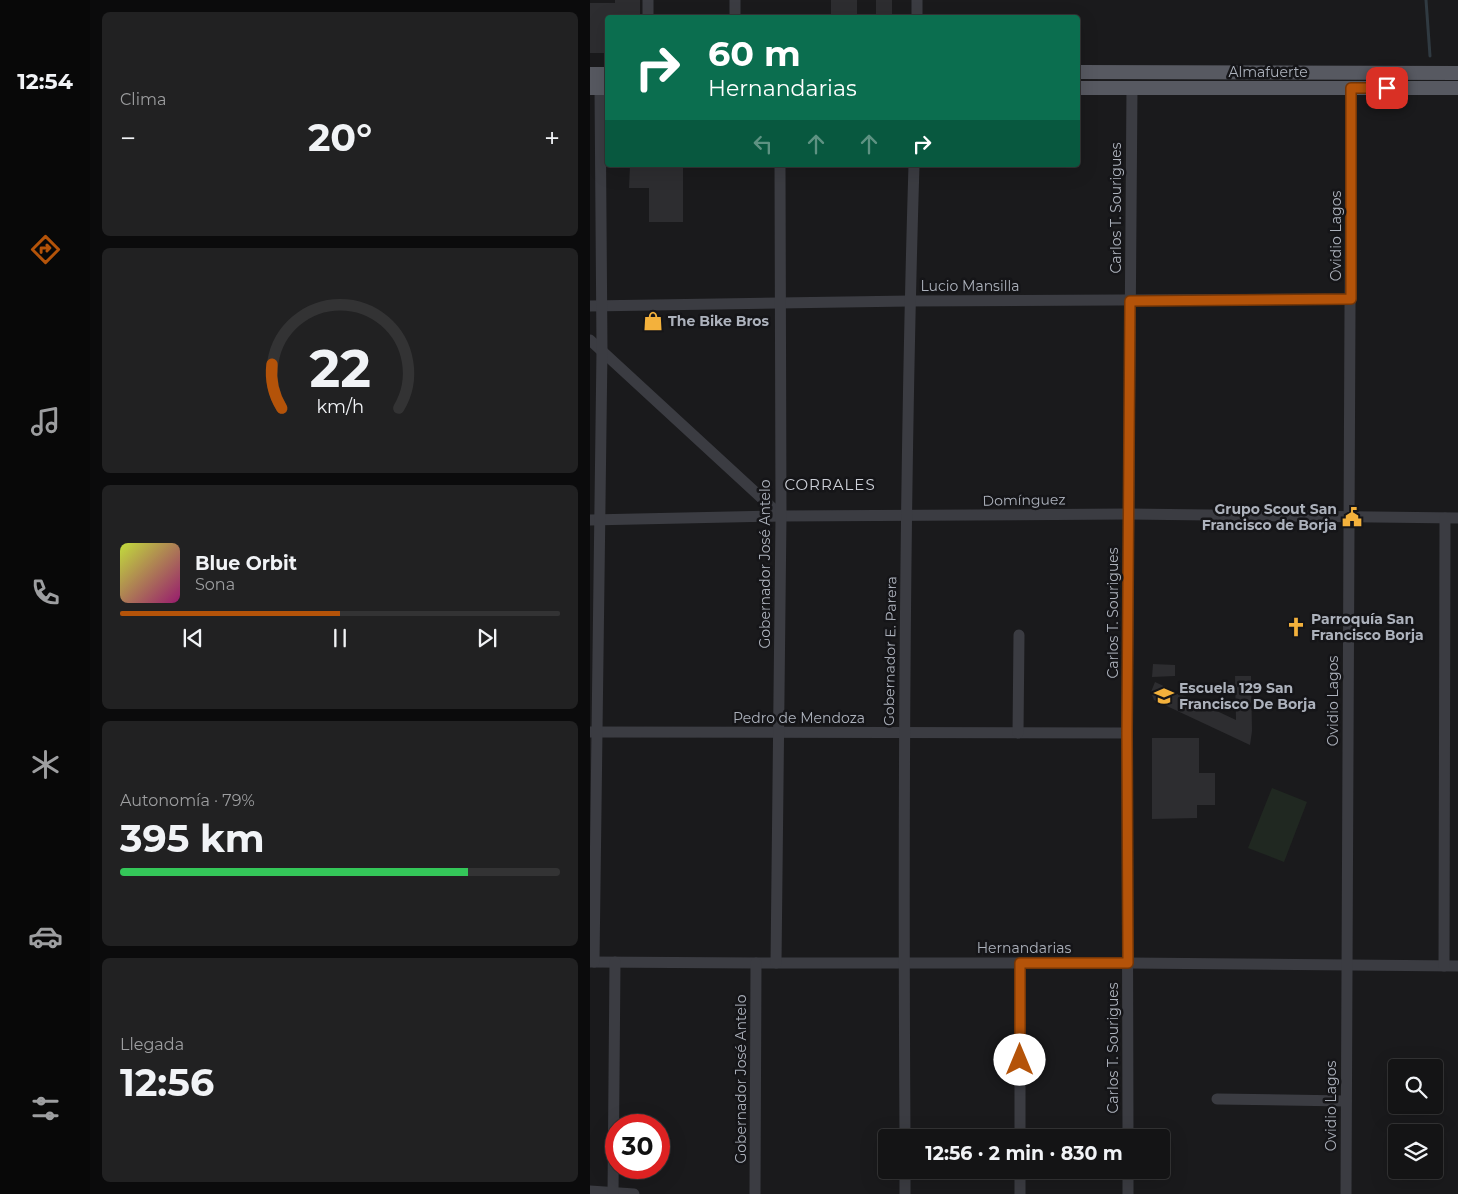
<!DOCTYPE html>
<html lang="es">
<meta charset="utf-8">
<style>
body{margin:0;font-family:Montserrat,sans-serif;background:#212122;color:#f1f3f6;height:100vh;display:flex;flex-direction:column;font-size:19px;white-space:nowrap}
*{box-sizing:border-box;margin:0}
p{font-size:16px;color:#9d9ea0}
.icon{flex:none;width:28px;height:28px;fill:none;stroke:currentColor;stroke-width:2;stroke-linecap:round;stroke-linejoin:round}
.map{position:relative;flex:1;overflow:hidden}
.details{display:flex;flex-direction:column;gap:12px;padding:12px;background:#0b0b0c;width:500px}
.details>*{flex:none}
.top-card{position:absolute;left:15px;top:15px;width:475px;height:152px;border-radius:5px;box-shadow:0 5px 20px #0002,0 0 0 1px #333334;background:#0b6e4f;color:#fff;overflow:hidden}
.tools{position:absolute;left:798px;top:1059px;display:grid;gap:10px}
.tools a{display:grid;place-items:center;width:55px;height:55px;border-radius:5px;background:#141415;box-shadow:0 5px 20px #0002,0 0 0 1px #333334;font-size:25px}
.speed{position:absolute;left:15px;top:1114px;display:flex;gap:10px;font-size:25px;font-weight:700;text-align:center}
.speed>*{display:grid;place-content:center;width:65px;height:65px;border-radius:50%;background:#141415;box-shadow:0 5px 20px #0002,0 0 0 1px #333334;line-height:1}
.speed .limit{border:8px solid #d22;background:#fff;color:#111}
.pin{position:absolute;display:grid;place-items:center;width:42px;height:42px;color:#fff;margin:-21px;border-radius:10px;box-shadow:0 2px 8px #0006}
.me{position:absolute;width:55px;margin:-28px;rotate:0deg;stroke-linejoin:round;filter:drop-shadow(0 0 4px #0008)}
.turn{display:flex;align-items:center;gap:18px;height:105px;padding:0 20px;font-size:22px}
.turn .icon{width:65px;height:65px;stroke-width:2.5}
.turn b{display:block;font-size:35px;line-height:42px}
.lanes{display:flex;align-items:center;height:48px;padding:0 20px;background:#0003;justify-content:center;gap:25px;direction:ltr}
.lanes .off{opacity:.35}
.big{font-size:38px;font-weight:700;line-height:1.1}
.details .widget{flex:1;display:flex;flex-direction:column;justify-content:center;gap:8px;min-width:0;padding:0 18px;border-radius:8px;background:#212122}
.details .dial{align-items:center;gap:0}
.dial svg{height:130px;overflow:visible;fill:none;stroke:#333334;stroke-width:7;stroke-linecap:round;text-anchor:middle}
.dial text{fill:#f1f3f6;stroke:none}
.song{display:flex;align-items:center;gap:15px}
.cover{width:60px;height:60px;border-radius:8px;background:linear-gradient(135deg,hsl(70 70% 55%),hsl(320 70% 35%))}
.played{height:5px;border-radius:2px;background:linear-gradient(90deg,#b45309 50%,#333334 50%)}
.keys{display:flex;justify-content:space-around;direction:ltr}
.heat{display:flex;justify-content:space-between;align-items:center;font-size:28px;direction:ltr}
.charge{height:8px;border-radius:4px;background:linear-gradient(90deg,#34c759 79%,#333334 0)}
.trip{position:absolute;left:288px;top:1129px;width:292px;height:50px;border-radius:5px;background:#141415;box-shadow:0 5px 20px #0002,0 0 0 1px #333334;font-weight:700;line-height:50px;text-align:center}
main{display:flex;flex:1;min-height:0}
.dock{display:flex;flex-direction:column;width:90px;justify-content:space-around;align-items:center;background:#080808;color:#9d9ea0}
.dock .icon{width:35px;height:35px}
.dock .on{color:#b45309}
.dock b{font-size:22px;color:#f1f3f6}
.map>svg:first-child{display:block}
.grass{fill:#202821}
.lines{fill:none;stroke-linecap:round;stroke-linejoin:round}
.stream{stroke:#303a41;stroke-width:3}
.building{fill:#2d2d30}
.minor{stroke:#3b3c42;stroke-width:11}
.major{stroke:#575961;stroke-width:14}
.route-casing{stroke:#753606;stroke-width:12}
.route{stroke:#b45309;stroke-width:9}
.labels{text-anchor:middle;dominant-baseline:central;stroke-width:5;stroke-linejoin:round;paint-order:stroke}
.street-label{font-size:14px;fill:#adb2bc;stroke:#151518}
.poi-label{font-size:14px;font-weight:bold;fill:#adb2bc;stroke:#151518;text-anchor:start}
.neighbourhood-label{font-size:15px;letter-spacing:1px;fill:#ced1d8;stroke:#151518}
</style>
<main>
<nav class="dock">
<b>12:54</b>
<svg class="icon on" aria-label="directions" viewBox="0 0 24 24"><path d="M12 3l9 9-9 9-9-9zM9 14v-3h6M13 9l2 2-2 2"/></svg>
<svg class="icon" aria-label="music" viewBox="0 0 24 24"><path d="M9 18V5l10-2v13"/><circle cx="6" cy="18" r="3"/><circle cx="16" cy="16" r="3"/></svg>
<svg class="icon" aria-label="phone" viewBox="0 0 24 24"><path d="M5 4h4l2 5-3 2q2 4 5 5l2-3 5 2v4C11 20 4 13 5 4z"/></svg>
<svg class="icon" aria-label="climate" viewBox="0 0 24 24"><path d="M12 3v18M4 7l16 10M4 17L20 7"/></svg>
<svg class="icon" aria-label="car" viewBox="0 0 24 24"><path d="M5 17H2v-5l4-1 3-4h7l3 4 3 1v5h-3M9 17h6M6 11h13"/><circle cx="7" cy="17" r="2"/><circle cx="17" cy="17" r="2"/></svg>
<svg class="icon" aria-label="filters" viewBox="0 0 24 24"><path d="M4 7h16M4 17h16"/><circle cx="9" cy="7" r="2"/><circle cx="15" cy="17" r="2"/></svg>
</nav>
<section class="details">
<div class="widget"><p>Clima</p>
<div class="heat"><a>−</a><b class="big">20°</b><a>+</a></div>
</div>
<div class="widget dial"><svg viewBox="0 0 100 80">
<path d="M14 69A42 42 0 1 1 86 69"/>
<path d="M14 69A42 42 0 0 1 8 42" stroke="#b45309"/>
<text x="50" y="56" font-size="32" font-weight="700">22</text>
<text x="50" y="72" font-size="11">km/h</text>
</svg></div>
<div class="widget">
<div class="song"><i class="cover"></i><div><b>Blue Orbit</b><p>Sona</p></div></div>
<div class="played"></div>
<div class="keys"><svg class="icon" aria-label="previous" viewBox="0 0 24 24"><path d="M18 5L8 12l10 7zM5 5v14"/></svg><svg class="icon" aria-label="pause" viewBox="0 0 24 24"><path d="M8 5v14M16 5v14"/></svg><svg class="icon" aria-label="next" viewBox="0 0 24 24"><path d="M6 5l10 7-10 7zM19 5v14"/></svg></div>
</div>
<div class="widget"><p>Autonomía · 79%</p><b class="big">395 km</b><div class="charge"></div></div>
<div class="widget"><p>Llegada</p><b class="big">12:56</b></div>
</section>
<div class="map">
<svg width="868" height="1194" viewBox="0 0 868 1194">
<rect width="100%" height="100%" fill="#1a1a1c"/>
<path class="grass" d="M682,788l35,14 -23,60 -36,-14z"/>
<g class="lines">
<path class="stream" d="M836,0l4,56"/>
</g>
<g class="building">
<path d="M25,0h25v18h-32v35h-18v-50h25z"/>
<rect x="241" y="0" width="26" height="18"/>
<rect x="286" y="0" width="16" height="15"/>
<path d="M40,165h53v57h-34v-34h-20z"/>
<path d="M563,664l22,1v11l-23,1z"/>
<path d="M645,676h16l1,55 -2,14 -96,-45 -3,-8 4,-10 81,38z"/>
<path d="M562,738h47v35h16v32h-18v13l-45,1z"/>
</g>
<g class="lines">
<g class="minor">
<path d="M58,18v-18"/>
<path d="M145,18v-18"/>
<path d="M327,18v-18"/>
<path d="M0,306l320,-5 441,-2"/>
<path d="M0,340l191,176"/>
<path d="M0,520l191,-4 347,-2 330,4"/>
<path d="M0,732l537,1"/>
<path d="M428,733l1,-98"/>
<path d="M0,962l166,1h373l329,3"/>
<path d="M4,962l8,-612 -2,-262"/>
<path d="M186,963l5,-447 -1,-351"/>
<path d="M430,963v175"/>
<path d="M854,966l1,-448"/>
<path d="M627,1099l129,2"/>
<path d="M315,1138c-2,-325 -1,-649 9,-973"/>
<path d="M538,1138l-1,-405 5,-645"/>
<path d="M315,1170v24"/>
<path d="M430,1170v24"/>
<path d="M0,1191l44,3"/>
<path d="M23,1194l2,-232"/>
<path d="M165,1194l1,-231"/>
<path d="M538,1194v-24"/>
<path d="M756,1194l5,-1106"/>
</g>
<g class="major">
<path d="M488,72l380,1"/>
<path d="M0,74h18"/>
<path d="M0,88h18"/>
<path d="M488,88h380"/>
</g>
</g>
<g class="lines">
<defs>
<path id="route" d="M430,1060v-97h108l-1,-230 3,-432 221,-2v-211h36"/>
</defs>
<use href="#route" class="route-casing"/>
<use href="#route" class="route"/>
</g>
<defs>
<symbol id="shop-bare" viewBox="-9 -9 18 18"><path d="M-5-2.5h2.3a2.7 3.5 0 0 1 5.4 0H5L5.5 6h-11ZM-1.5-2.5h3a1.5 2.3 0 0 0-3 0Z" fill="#f3b13c" stroke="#151518" stroke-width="2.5" paint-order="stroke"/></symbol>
<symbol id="civic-bare" viewBox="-9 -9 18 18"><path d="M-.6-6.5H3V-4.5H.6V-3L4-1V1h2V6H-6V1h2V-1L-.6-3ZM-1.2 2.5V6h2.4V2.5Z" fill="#f3b13c" stroke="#151518" stroke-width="2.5" paint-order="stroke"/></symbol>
<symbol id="church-bare" viewBox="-9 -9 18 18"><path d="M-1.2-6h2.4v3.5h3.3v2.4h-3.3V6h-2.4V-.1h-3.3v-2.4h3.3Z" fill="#f3b13c" stroke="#151518" stroke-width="2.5" paint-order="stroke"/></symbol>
<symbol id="school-bare" viewBox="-9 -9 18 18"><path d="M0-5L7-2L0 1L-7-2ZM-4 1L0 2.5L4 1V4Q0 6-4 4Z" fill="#f3b13c" stroke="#151518" stroke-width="2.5" paint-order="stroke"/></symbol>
</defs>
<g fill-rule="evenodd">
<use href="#shop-bare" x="49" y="307" width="28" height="28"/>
<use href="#civic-bare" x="748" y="503" width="28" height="28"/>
<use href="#church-bare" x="692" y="613" width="28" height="28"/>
<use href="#school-bare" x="560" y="682" width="28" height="28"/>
</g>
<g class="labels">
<g class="street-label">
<text x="678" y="72">Almafuerte</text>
<text transform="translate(526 208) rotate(-90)">Carlos T. Sourigues</text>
<text transform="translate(746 236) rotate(-90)">Ovidio Lagos</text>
<text x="380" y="286">Lucio Mansilla</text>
<text transform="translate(434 500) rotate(-1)">Domínguez</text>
<text transform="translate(175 564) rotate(-90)">Gobernador José Antelo</text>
<text transform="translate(523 613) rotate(-90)">Carlos T. Sourigues</text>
<text transform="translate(300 651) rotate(-89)">Gobernador E. Parera</text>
<text transform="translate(743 701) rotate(-90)">Ovidio Lagos</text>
<text x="209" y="718">Pedro de Mendoza</text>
<text x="434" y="948">Hernandarias</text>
<text transform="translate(523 1048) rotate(-90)">Carlos T. Sourigues</text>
<text transform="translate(151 1079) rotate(-90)">Gobernador José Antelo</text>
<text transform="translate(741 1106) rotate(-90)">Ovidio Lagos</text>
</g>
<g class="poi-label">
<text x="78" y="321">The Bike Bros</text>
<text x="747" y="509" text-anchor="end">Grupo Scout San<tspan x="747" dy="16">Francisco de Borja</tspan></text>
<text x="721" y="619">Parroquía San<tspan x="721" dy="16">Francisco Borja</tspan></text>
<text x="589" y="688">Escuela 129 San<tspan x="589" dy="16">Francisco De Borja</tspan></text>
</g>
<g class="neighbourhood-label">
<text x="240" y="484">CORRALES</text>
</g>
</g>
</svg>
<div class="tools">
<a><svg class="icon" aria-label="search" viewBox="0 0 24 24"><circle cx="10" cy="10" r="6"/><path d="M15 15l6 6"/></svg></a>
<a><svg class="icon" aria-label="layers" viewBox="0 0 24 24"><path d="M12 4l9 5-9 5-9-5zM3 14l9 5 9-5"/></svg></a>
</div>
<div class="speed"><div class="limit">30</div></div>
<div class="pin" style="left:797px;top:88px;background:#d93025"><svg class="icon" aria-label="arrive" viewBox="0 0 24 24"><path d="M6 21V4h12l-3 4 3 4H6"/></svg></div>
<svg class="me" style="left:430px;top:1060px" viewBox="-20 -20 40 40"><circle r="19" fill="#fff"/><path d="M0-13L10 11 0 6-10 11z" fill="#b45309"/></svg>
<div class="trip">12:56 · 2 min · 830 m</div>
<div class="top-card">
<div class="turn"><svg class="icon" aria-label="right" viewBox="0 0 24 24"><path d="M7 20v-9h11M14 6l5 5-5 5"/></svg><div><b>60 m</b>Hernandarias</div></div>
<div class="lanes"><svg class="icon off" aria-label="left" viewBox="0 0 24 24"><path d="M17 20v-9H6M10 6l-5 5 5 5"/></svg><svg class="icon off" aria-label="ahead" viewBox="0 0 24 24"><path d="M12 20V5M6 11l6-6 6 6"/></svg><svg class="icon off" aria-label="ahead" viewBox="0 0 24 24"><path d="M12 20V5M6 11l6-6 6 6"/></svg><svg class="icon" aria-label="right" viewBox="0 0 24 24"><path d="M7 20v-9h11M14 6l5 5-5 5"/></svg></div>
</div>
</div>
</main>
